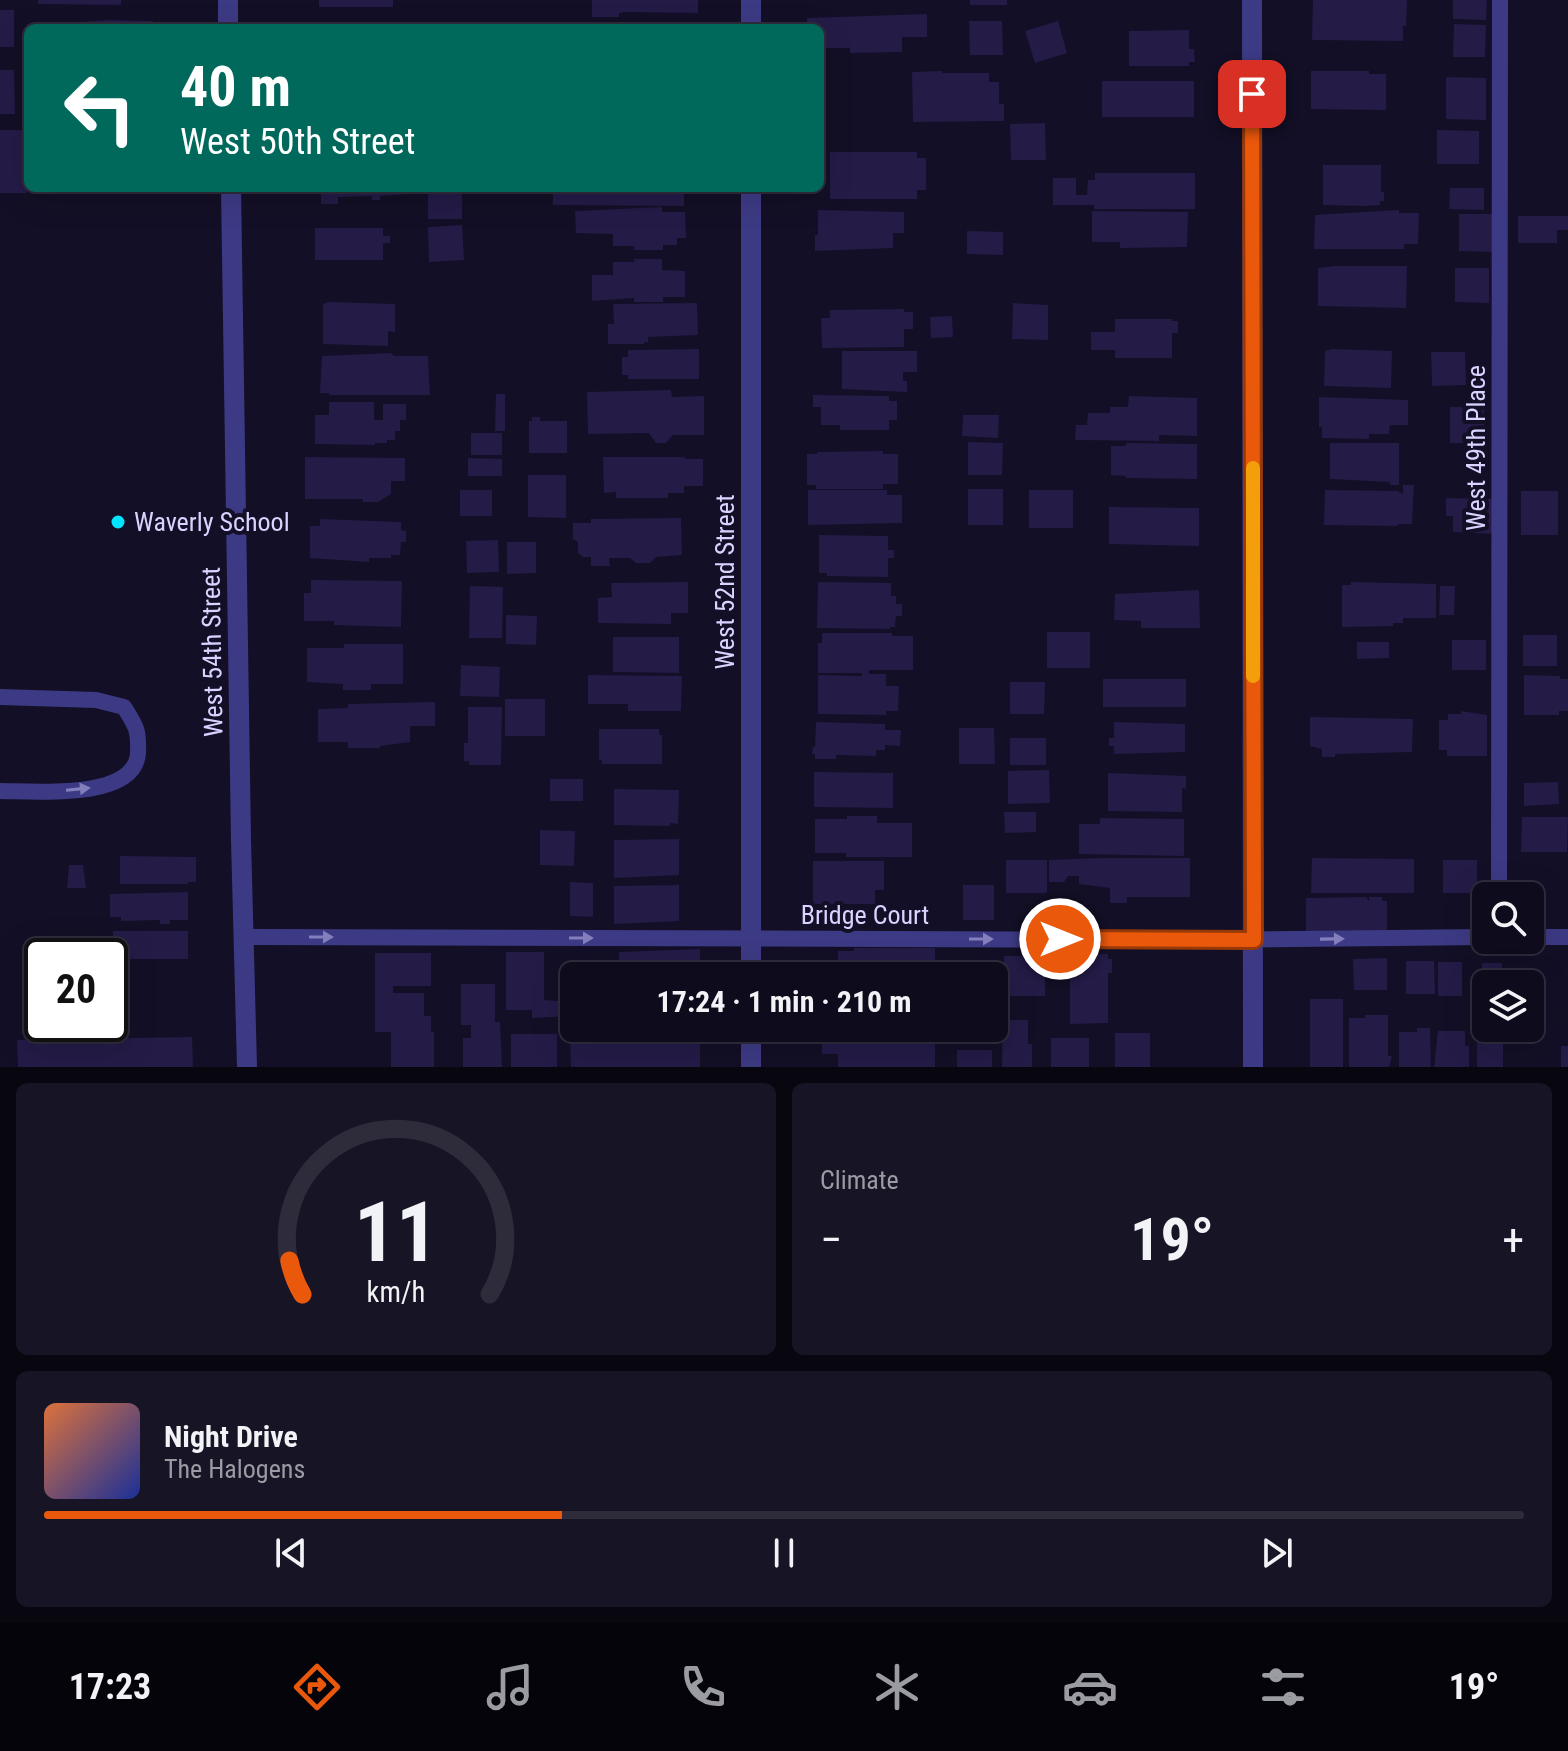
<!DOCTYPE html>
<meta charset="utf-8">
<style>
body{margin:0;font-family:"Roboto Condensed",sans-serif;background:#171425;color:#f1f3f6;height:100vh;display:flex;flex-direction:column;font-size:30px;white-space:nowrap}
*{box-sizing:border-box;margin:0}
p{font-size:26px;color:#9b9ba3}
.icon{flex:none;width:44px;height:44px;fill:none;stroke:currentColor;stroke-width:2;stroke-linecap:round;stroke-linejoin:round}
.map{position:relative;height:1067px;overflow:hidden}
.details{display:flex;flex-direction:column;gap:16px;padding:16px;background:#08060f;flex:1}
.details>*{flex:none}
.banner{position:absolute;left:24px;top:24px;width:800px;height:168px;border-radius:12px;box-shadow:0 8px 32px #0002,0 0 0 2px #2e2b3b;background:#00695c;color:#fff;overflow:hidden}
.fabs{position:absolute;left:1472px;top:882px;display:grid;gap:16px}
.fabs a{display:grid;place-items:center;width:72px;height:72px;border-radius:12px;background:#0e0b1c;box-shadow:0 8px 32px #0002,0 0 0 2px #2e2b3b;font-size:40px}
.speed{position:absolute;left:24px;top:938px;display:flex;gap:16px;font-size:40px;font-weight:700;text-align:center}
.speed>*{display:grid;place-content:center;width:104px;height:104px;border-radius:50%;background:#0e0b1c;box-shadow:0 8px 32px #0002,0 0 0 2px #2e2b3b;line-height:1}
.speed .limit{border:4px solid #111;border-radius:12px;background:#fff;color:#111}
.pin{position:absolute;display:grid;place-items:center;width:68px;height:68px;color:#fff;margin:-34px;border-radius:16px;box-shadow:0 4px 12px #0006}
.me{position:absolute;width:88px;margin:-44px;rotate:90deg;stroke-linejoin:round;filter:drop-shadow(0 0 6px #0008)}
.turn{display:flex;align-items:center;gap:28px;height:168px;padding:0 24px;font-size:36px}
.turn .icon{width:104px;height:104px;stroke-width:2.5}
.turn b{display:block;font-size:56px;line-height:68px}
.big{font-size:60px;font-weight:700;line-height:1.1}
.details .card{flex:1;display:flex;flex-direction:column;justify-content:center;gap:12px;min-width:0;padding:0 28px;border-radius:12px;background:#171425}
.details .dial{align-items:center;gap:0}
.dial svg{height:208px;overflow:visible;fill:none;stroke:#2e2b3b;stroke-width:7;stroke-linecap:round;text-anchor:middle}
.dial text{fill:#f1f3f6;stroke:none}
.song{display:flex;align-items:center;gap:24px}
.cover{width:96px;height:96px;border-radius:12px;background:linear-gradient(135deg,hsl(20 70% 55%),hsl(230 70% 35%))}
.played{height:8px;border-radius:4px;background:linear-gradient(90deg,#ea580c 35%,#2e2b3b 35%)}
.keys{display:flex;justify-content:space-around;direction:ltr}
.heat{display:flex;justify-content:space-between;align-items:center;font-size:44px;direction:ltr}
.details .tiles{flex:1;display:grid;gap:16px;grid-template-columns:1fr 1fr}
.card:last-child{grid-column:span 2}
.trip{position:absolute;left:560px;top:962px;width:448px;height:80px;border-radius:12px;background:#0e0b1c;box-shadow:0 8px 32px #0002,0 0 0 2px #2e2b3b;font-weight:700;line-height:80px;text-align:center}
.menu{display:flex;height:128px;justify-content:space-around;align-items:center;background:#06040b;color:#9b9ba3}
.menu .icon{width:56px;height:56px}
.menu .selected{color:#ea580c}
.menu b{font-size:36px;color:#f1f3f6}
.map>svg:first-child{display:block}
.building{fill:#241b47}
.lines{fill:none;stroke-linecap:round;stroke-linejoin:round}
.service{stroke:#3d3a85;stroke-width:16}
.minor{stroke:#3d3a85;stroke-width:20}
.oneway{fill:#837fbc}
.route-casing{stroke:#983908;stroke-width:20}
.route{stroke:#ea580c;stroke-width:14}
.slow{stroke:#f59e0b;stroke-width:14}
.poi-dot{fill:#00e5ff;stroke:#130f26;stroke-width:3}
.labels{text-anchor:middle;dominant-baseline:central;stroke-width:8;stroke-linejoin:round;paint-order:stroke}
.street-label{font-size:26px;fill:#d9d4ff;stroke:#130f26}
.poi-label{font-size:26px;fill:#d9d4ff;stroke:#130f26;text-anchor:start}
</style>
<div class="map">
<svg width="1568" height="1067" viewBox="0 0 1568 1067">
<rect width="100%" height="100%" fill="#130f26"/>
<g class="building">
<path d="M38,0h83v5l-83,-1z"/>
<rect x="319" y="0" width="74" height="7"/>
<path d="M592,0h106v13l-72,-1 -7,1v4h-27z"/>
<rect x="970" y="0" width="37" height="5"/>
<path d="M1313,0h94l-1,26h-3v15l-91,-1z"/>
<path d="M1453,0h34l-1,20 -33,-1z"/>
<rect x="0" y="10" width="14" height="37"/>
<path d="M927,14v23h-25v15l-52,1v-5h-30v-20h-13v-10z"/>
<path d="M107,20l46,1v7h-86v-5z"/>
<path d="M969,21h33l1,34h-33z"/>
<path d="M1058,21l9,32 -32,10 -10,-32z"/>
<path d="M1454,24l32,1 -1,32h-32z"/>
<path d="M1189,30v19h5l1,13h-6v4h-60v-35z"/>
<path d="M0,70h14l1,44h-15z"/>
<path d="M942,71v2h47v9h10v22h5v17l-91,1 -1,-50z"/>
<path d="M1311,71h58v3h17v36l-75,-1z"/>
<path d="M1446,77l40,1v42l-40,-1z"/>
<rect x="1102" y="81" width="92" height="36"/>
<path d="M1045,123l1,37h-35l-1,-36z"/>
<path d="M0,130h28l-1,63h-27z"/>
<path d="M1437,130l42,1v33h-42z"/>
<path d="M830,152h87v6h9v32h-9v9h-87z"/>
<path d="M1323,165h58v27h3v9h-4v4l-15,1 -42,-1z"/>
<path d="M1095,173h100v36h-101v-4h-41v-27h23v17h11l1,-15h7z"/>
<rect x="65" y="188" width="42" height="3"/>
<path d="M321,188h87l1,6 -29,2v4h-8v-4l-34,1v7h-17z"/>
<rect x="428" y="188" width="34" height="31"/>
<path d="M553,188h131v18l-131,-1z"/>
<path d="M1450,188h34v22l-35,-1z"/>
<path d="M662,207v5h23l1,26h-9v7h-14v5h-29v-4h-21v-12l-37,-1 -1,-22z"/>
<path d="M818,210l86,2v21h-11v15l-78,3v-16h3z"/>
<path d="M1399,210v3h20l-1,31h-14v5h-90l1,-34z"/>
<path d="M1092,211l96,1 -1,35 -67,1v-6h-28z"/>
<path d="M1459,214h34v38l-34,-1z"/>
<path d="M1518,216h50v14h-11v13h-39z"/>
<path d="M462,225l2,35 -35,2 -1,-35z"/>
<path d="M315,228h68v8h7v7h-7v17h-68z"/>
<path d="M967,231l36,1v23l-36,-1z"/>
<path d="M634,259h28v11l23,1v26h-22v5h-29v-4l-42,3v-26h21v-13h21z"/>
<path d="M1335,266h72l-1,42 -88,-2v-38z"/>
<path d="M1455,268h34v35l-34,-1z"/>
<path d="M329,302l66,2v28l-7,-1v15l-65,-2v-40z"/>
<path d="M697,303l1,32 -50,2v5h-4v2h-36v-20h6l-1,-20z"/>
<path d="M1013,303l35,2v35l-36,-1z"/>
<path d="M904,309v3h9v17h-9v18l-82,1 -1,-30h9v-8z"/>
<path d="M952,316l1,21 -22,1 -1,-21z"/>
<path d="M1115,319h57v2h6v12h-6v25h-57v-8h-24v-18h24z"/>
<path d="M699,349v30h-71v-4h-6v-18h6v-7z"/>
<path d="M1332,349l60,2 -1,37 -67,-2 1,-35z"/>
<path d="M842,351h75v21h-14v9h4v11l-65,-3z"/>
<path d="M1431,352h34l1,33 -34,1z"/>
<path d="M391,353l3,3h34l2,39h-101v-2h-9l2,-37z"/>
<path d="M671,390l1,7 32,-1v39h-31l-7,8h-10l-7,-10 -61,1 -1,-42z"/>
<path d="M496,394h9v37h-10z"/>
<path d="M813,395l76,1v5h8v19h-8v10h-49v-5h-19v-18h-8z"/>
<path d="M1129,396l68,2v38l-38,-1v6l-84,-1 1,-15h11l1,-12h22v-6h18z"/>
<path d="M1319,397l89,3v25h-18l-1,9h-20v5l-47,-1v-11h-3z"/>
<path d="M329,402h45v18h9v-16h23v16h-6v11h-5v9h-8v3h-12v2l-60,-1v-29h14z"/>
<rect x="1450" y="407" width="34" height="36"/>
<path d="M963,415h36l-1,23 -36,-2z"/>
<path d="M532,417h8v4h27v32h-38v-32h3z"/>
<rect x="471" y="433" width="31" height="22"/>
<path d="M968,442l35,1 -1,32h-34z"/>
<path d="M1126,443l71,1v35l-71,-1v-2l-15,-1v-29h15z"/>
<path d="M1330,443h69v42h-9v-3l-60,-3z"/>
<path d="M883,451v3h15v30h-15v5h-67v-4h-9v-31h10v-2z"/>
<path d="M305,457l100,1v23h-14v13l-13,8h-15v-3h-58z"/>
<path d="M603,457h82v2h18v27h-19v7h-16v5h-52v-6l-12,1z"/>
<path d="M468,458l34,1v17h-34z"/>
<path d="M528,475h38v43l-38,-1z"/>
<path d="M1403,485h11l-2,39h-14l-1,2 -73,-1 1,-35 73,1 5,3z"/>
<rect x="968" y="489" width="35" height="36"/>
<rect x="460" y="490" width="32" height="26"/>
<path d="M808,490h79v5h15v28l-94,2z"/>
<rect x="1029" y="490" width="44" height="38"/>
<rect x="1521" y="491" width="37" height="44"/>
<path d="M1446,498l51,1 -1,35 -43,-2v-16h-7z"/>
<path d="M1109,507l90,1v38l-90,-2z"/>
<path d="M681,518l1,37 -26,2 -6,6h-14l-6,-5h-21l1,8h-19v-9h-8l-5,-4v-11l-5,-3v-16h18v-4z"/>
<path d="M320,519l81,3v8l5,1v11h-5l-1,13h-9v3h-22v4l-59,-4v-32h10z"/>
<path d="M819,535l69,1v14h6v8h-6v19l-61,-1v-3h-8z"/>
<path d="M498,540l1,32 -32,1 -1,-32z"/>
<path d="M507,542h29v31l-29,1z"/>
<path d="M311,580l91,1 -1,46 -67,-2v-4h-30v-28h7z"/>
<path d="M688,582v31h-17v11l-73,-1v-25l14,-1 -1,-14z"/>
<path d="M818,582l73,1v13h5v8h6v12h-6l-1,11h-5v2l-73,-1z"/>
<path d="M1351,582l85,2v34h-33v5h-10v3l-51,1v-42h9z"/>
<path d="M470,586l33,1 -1,51h-33z"/>
<path d="M1440,586h15l-1,29h-15z"/>
<path d="M1199,590l1,38h-59v-7l-27,-1 1,-26z"/>
<path d="M506,615l31,1 -1,29 -30,-1z"/>
<rect x="1047" y="632" width="43" height="36"/>
<path d="M822,633h70v3h21v34h-44v4h17v12h13l-1,25h-12v4l-68,-1v-39l44,1v-3h-44v-30h4z"/>
<rect x="1523" y="635" width="34" height="31"/>
<path d="M613,637h66v36l-66,-1z"/>
<rect x="1452" y="640" width="34" height="30"/>
<path d="M1357,642h32v16l-32,1z"/>
<path d="M344,644h59v40h-32v6h-28v-6l-36,-2v-34h37z"/>
<path d="M461,665l39,2 -1,30 -39,-1z"/>
<path d="M588,675l94,1 -1,35h-53v-7h-40z"/>
<path d="M1524,675l36,1v3h8v32h-9v4h-35z"/>
<rect x="1103" y="679" width="83" height="28"/>
<path d="M1010,682h35l-1,32h-34z"/>
<rect x="505" y="699" width="40" height="37"/>
<path d="M435,702v24h-25v16l-30,4v2h-32v-6h-30v-33l30,-1v-4z"/>
<path d="M468,707h34l-1,58h-32v-4h-5v-18h4z"/>
<path d="M1461,711l26,4v41h-40v-6h-8v-30h9v-6h13z"/>
<path d="M1310,717l103,2 -1,33 -77,2v3h-13v-8l-12,-3z"/>
<path d="M816,722l69,2v6h16l-1,16 -15,-1v5h-9v6l-40,-1v4h-21v-5h-3l1,-7h2z"/>
<path d="M1114,722l71,2v28l-71,2v-8h-5v-8h5z"/>
<path d="M959,728h35l1,36h-36z"/>
<path d="M599,729h60v6h3v29h-60v-4h-3z"/>
<rect x="1010" y="738" width="36" height="27"/>
<path d="M1049,770l1,33 -42,1v-33z"/>
<path d="M814,772l79,1v35l-79,-1z"/>
<path d="M1108,773l78,3v13l-4,-1v24l-74,-1z"/>
<rect x="550" y="779" width="33" height="22"/>
<path d="M1558,782l1,22 -35,2v-23z"/>
<path d="M614,789l65,1 -1,34 -8,-1v3l-56,-1z"/>
<path d="M1004,812h32v20l-31,1z"/>
<path d="M847,816h30v7h35v34h-66v-4h-31v-34h32z"/>
<path d="M1522,817h46l-1,35h-46z"/>
<path d="M1100,818l84,1v37l-105,-2v-30h21z"/>
<path d="M540,830l35,1 -1,35 -34,-1z"/>
<path d="M679,839v36l-65,3v-38z"/>
<path d="M120,856l76,1v25h-8v2h-68z"/>
<path d="M1103,858h87v39h-63v6h-17v-15l-31,-4v-8h-11l-4,6h-15v-22z"/>
<path d="M1312,858l102,1v34h-103z"/>
<rect x="1006" y="860" width="41" height="33"/>
<rect x="1443" y="860" width="34" height="33"/>
<path d="M813,861h71v29h-9v14h-62z"/>
<path d="M69,865h14l3,23h-19z"/>
<path d="M570,882l23,1v34l-23,-1z"/>
<path d="M679,885v36l-65,3v-38z"/>
<rect x="963" y="885" width="31" height="35"/>
<path d="M188,892v28h-18v4h-10v-4l-39,1v-4h-11v-23z"/>
<path d="M1366,897l3,4v-4h13v4h5v31l-81,2v-36z"/>
<path d="M113,931h75v28h-67v-5h-8z"/>
<path d="M854,948h81v28h-97v-25h16z"/>
<path d="M700,949v21h5v6h-86v-24z"/>
<path d="M506,952h38v48l28,2v14l-40,2v-8h-26z"/>
<path d="M375,953h56v33h-38v7h31v23h7v16h3v35h-43v-35h-16z"/>
<path d="M1070,954h38v5h4v14h-4v50l-38,1z"/>
<rect x="1004" y="956" width="41" height="40"/>
<path d="M1387,958v32h-33l-1,-31z"/>
<path d="M992,960v16h-35v-15z"/>
<path d="M1406,961h28l1,33h-29z"/>
<rect x="1438" y="962" width="24" height="34"/>
<path d="M1482,963h20v21h-16v6h-4z"/>
<path d="M461,984h34v38h5l2,45h-39v-29h8v-13h-10z"/>
<rect x="1310" y="999" width="33" height="68"/>
<path d="M1365,1015h23v41h4l-3,11h-40v-49h16z"/>
<path d="M1003,1020h25v24h4v23h-30z"/>
<path d="M822,1028h113v39h-97v-13h-16z"/>
<path d="M1417,1028h13l1,39h-32v-35h18z"/>
<path d="M1438,1031h27v15h4v21h-35z"/>
<rect x="1115" y="1033" width="35" height="34"/>
<rect x="511" y="1034" width="46" height="33"/>
<rect x="1477" y="1034" width="26" height="33"/>
<path d="M192,1037l1,30h-175l-1,-27z"/>
<path d="M570,1038l130,1v28h-129z"/>
<rect x="1051" y="1038" width="38" height="29"/>
<rect x="1561" y="1046" width="7" height="21"/>
<rect x="957" y="1050" width="35" height="17"/>
</g>
<g class="lines">
<g class="service">
<path d="M0,697l96,3 28,7c12,19 15,23 14,46 -3,48 -105,38 -138,38"/>
<path d="M1499,896l1,-896"/>
<path d="M243,937l967,3 276,-3"/>
<path d="M1530,937h38"/>
</g>
<g class="minor">
<path d="M228,0v28"/>
<path d="M751,0v28"/>
<path d="M1252,0l1,1067"/>
<path d="M231,188l10,652 6,227"/>
<path d="M751,188v788"/>
<path d="M751,1028v39"/>
</g>
</g>
<defs><path id="oneway-solid" d="M-6-.8H1V-3.2L6.5 0L1 3.2V.8H-6Z" transform="scale(2)"/></defs>
<g class="oneway">
<use href="#oneway-solid" transform="translate(78 789) rotate(-6)"/>
<use href="#oneway-solid" transform="translate(321 937)"/>
<use href="#oneway-solid" transform="translate(581 938)"/>
<use href="#oneway-solid" transform="translate(981 939)"/>
<use href="#oneway-solid" transform="translate(1332 939) rotate(-1)"/>
</g>
<g class="lines">
<defs>
<path id="route" d="M1060,939l194,1 -2,-846"/>
</defs>
<use href="#route" class="route-casing"/>
<use href="#route" class="route"/>
<path class="slow" d="M1253,468v208"/>
</g>
<circle class="poi-dot" cx="118" cy="522" r="8"/>
<g class="labels">
<g class="street-label">
<text transform="translate(1476 448) rotate(-90)">West 49th Place</text>
<text transform="translate(725 582) rotate(-90)">West 52nd Street</text>
<text transform="translate(212 652) rotate(-91)">West 54th Street</text>
<text x="865" y="915">Bridge Court</text>
</g>
<g class="poi-label">
<text x="134" y="522">Waverly School</text>
</g>
</g>
</svg>
<div class="fabs">
<a><svg class="icon" aria-label="search" viewBox="0 0 24 24"><circle cx="10" cy="10" r="6"/><path d="M15 15l6 6"/></svg></a>
<a><svg class="icon" aria-label="layers" viewBox="0 0 24 24"><path d="M12 4l9 5-9 5-9-5zM3 14l9 5 9-5"/></svg></a>
</div>
<div class="speed"><div class="limit">20</div></div>
<div class="pin" style="left:1252px;top:94px;background:#d93025"><svg class="icon" aria-label="arrive" viewBox="0 0 24 24"><path d="M6 21V4h12l-3 4 3 4H6"/></svg></div>
<svg class="me" style="left:1060px;top:939px" viewBox="-20 -20 40 40"><circle r="17" fill="#ea580c" stroke="#fff" stroke-width="3"/><path d="M0-11L8 9 0 5-8 9z" fill="#fff"/></svg>
<div class="trip">17:24 · 1 min · 210 m</div>
<div class="banner">
<div class="turn"><svg class="icon" aria-label="left" viewBox="0 0 24 24"><path d="M17 20v-9H6M10 6l-5 5 5 5"/></svg><div><b>40 m</b>West 50th Street</div></div>
</div>
</div>
<section class="details">
<div class="tiles">
<div class="card dial"><svg viewBox="0 0 100 80">
<path d="M14 69A42 42 0 1 1 86 69"/>
<path d="M14 69A42 42 0 0 1 9 56" stroke="#ea580c"/>
<text x="50" y="56" font-size="32" font-weight="700">11</text>
<text x="50" y="72" font-size="11">km/h</text>
</svg></div>
<div class="card"><p>Climate</p>
<div class="heat"><a>−</a><b class="big">19°</b><a>+</a></div>
</div>
<div class="card">
<div class="song"><i class="cover"></i><div><b>Night Drive</b><p>The Halogens</p></div></div>
<div class="played"></div>
<div class="keys"><svg class="icon" aria-label="previous" viewBox="0 0 24 24"><path d="M18 5L8 12l10 7zM5 5v14"/></svg><svg class="icon" aria-label="pause" viewBox="0 0 24 24"><path d="M8 5v14M16 5v14"/></svg><svg class="icon" aria-label="next" viewBox="0 0 24 24"><path d="M6 5l10 7-10 7zM19 5v14"/></svg></div>
</div>
</div>
</section>
<nav class="menu">
<b>17:23</b>
<svg class="icon selected" aria-label="directions" viewBox="0 0 24 24"><path d="M12 3l9 9-9 9-9-9zM9 14v-3h6M13 9l2 2-2 2"/></svg>
<svg class="icon" aria-label="music" viewBox="0 0 24 24"><path d="M9 18V5l10-2v13"/><circle cx="6" cy="18" r="3"/><circle cx="16" cy="16" r="3"/></svg>
<svg class="icon" aria-label="phone" viewBox="0 0 24 24"><path d="M5 4h4l2 5-3 2q2 4 5 5l2-3 5 2v4C11 20 4 13 5 4z"/></svg>
<svg class="icon" aria-label="climate" viewBox="0 0 24 24"><path d="M12 3v18M4 7l16 10M4 17L20 7"/></svg>
<svg class="icon" aria-label="car" viewBox="0 0 24 24"><path d="M5 17H2v-5l4-1 3-4h7l3 4 3 1v5h-3M9 17h6M6 11h13"/><circle cx="7" cy="17" r="2"/><circle cx="17" cy="17" r="2"/></svg>
<svg class="icon" aria-label="filters" viewBox="0 0 24 24"><path d="M4 7h16M4 17h16"/><circle cx="9" cy="7" r="2"/><circle cx="15" cy="17" r="2"/></svg>
<b>19°</b>
</nav>
